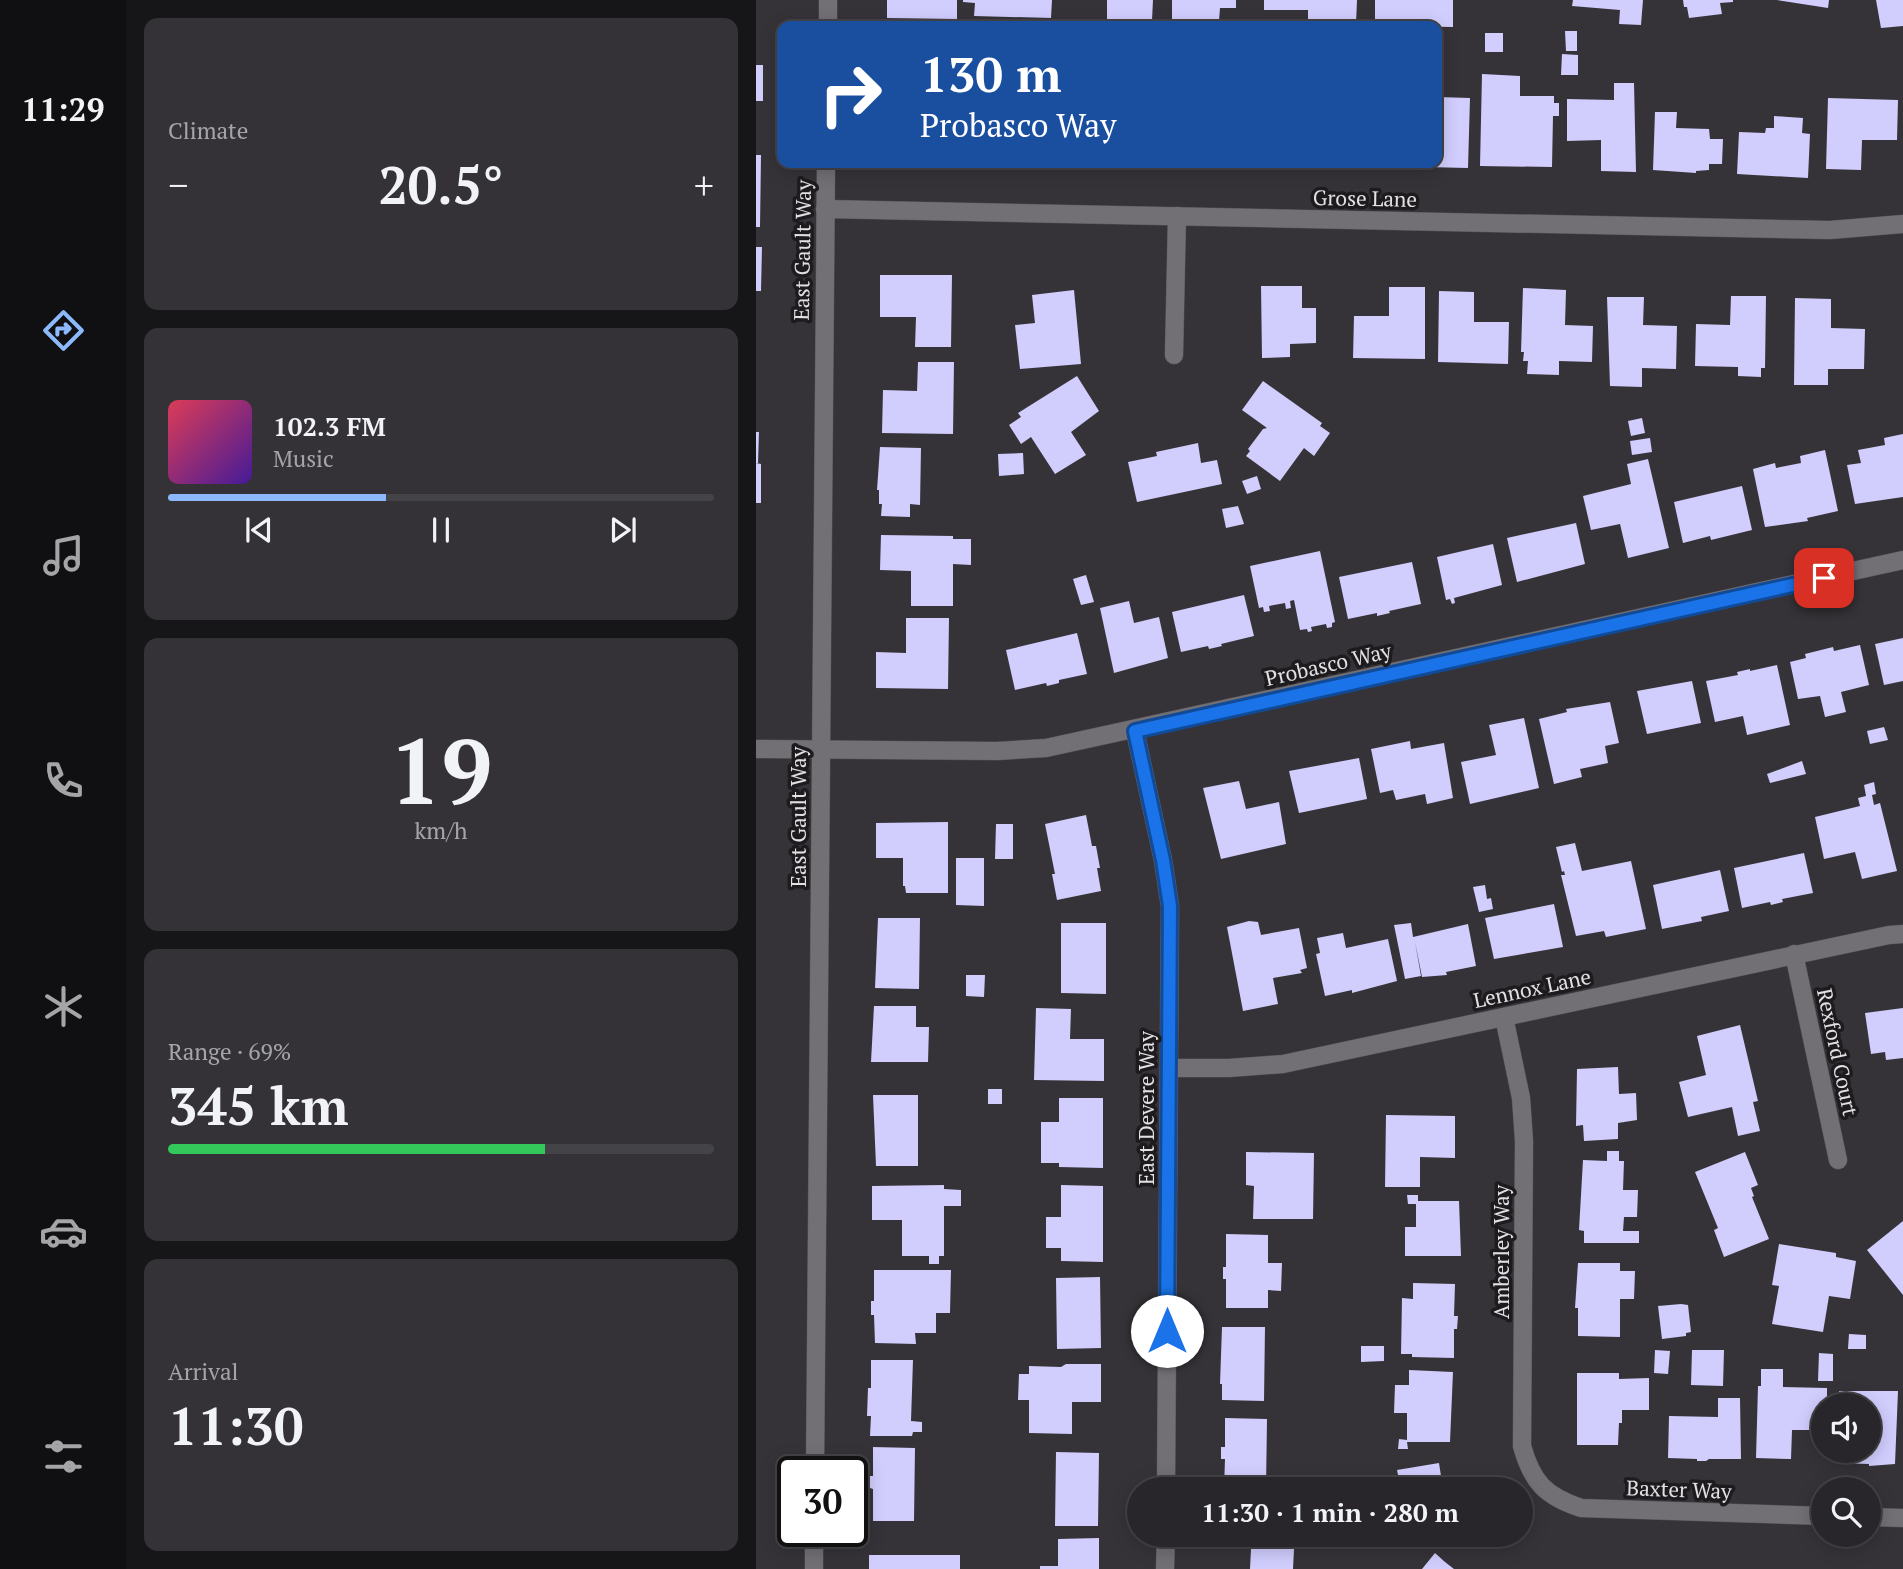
<!DOCTYPE html>
<meta charset="utf-8">
<style>
body{margin:0;font-family:"PT Serif",serif;background:#343236;color:#f1f3f6;height:100vh;display:flex;flex-direction:column;font-size:26px;white-space:nowrap}
*{box-sizing:border-box;margin:0}
p{font-size:23px;color:#a5a5a8}
.icon{flex:none;width:38px;height:38px;fill:none;stroke:currentColor;stroke-width:2;stroke-linecap:round;stroke-linejoin:round}
.map{position:relative;flex:1;overflow:hidden}
.side{display:flex;flex-direction:column;gap:18px;padding:18px;background:#161517;width:630px}
.side>*{flex:none}
.top-card{position:absolute;left:21px;top:21px;width:665px;height:147px;border-radius:14px;box-shadow:0 4px 18px #0003,0 0 0 2px #444347;background:#1a4fa0;color:#fff;overflow:hidden}
.tools{position:absolute;left:1055px;top:1393px;display:grid;gap:14px}
.tools a{display:grid;place-items:center;width:70px;height:70px;border-radius:50%;background:#28262a;box-shadow:0 4px 18px #0003,0 0 0 2px #444347;font-size:35px}
.speed{position:absolute;left:21px;top:1456px;display:flex;gap:14px;font-size:35px;font-weight:700;text-align:center}
.speed>*{display:grid;place-content:center;width:91px;height:91px;border-radius:50%;background:#28262a;box-shadow:0 4px 18px #0003,0 0 0 2px #444347;line-height:1}
.speed .limit{border:4px solid #111;border-radius:10px;background:#fff;color:#111}
.pin{position:absolute;display:grid;place-items:center;width:60px;height:60px;color:#fff;margin:-30px;border-radius:14px;box-shadow:0 4px 10px #0006}
.me{position:absolute;width:77px;margin:-38px;rotate:0deg;stroke-linejoin:round;filter:drop-shadow(0 0 5px #0008)}
.turn{display:flex;align-items:center;gap:24px;height:147px;padding:0 28px;font-size:32px}
.turn .icon{width:91px;height:91px;stroke-width:2.5}
.turn b{display:block;font-size:49px;line-height:60px}
.big{font-size:52px;font-weight:600;line-height:1.1}
.side .widget{flex:1;display:flex;flex-direction:column;justify-content:center;gap:10px;min-width:0;padding:0 24px;border-radius:14px;background:#343236}
.side .dial{align-items:center;gap:0}
.dial b{font-size:91px;line-height:1}
.song{display:flex;align-items:center;gap:21px}
.cover{width:84px;height:84px;border-radius:10px;background:linear-gradient(135deg,hsl(350 70% 55%),hsl(260 70% 35%))}
.played{height:7px;border-radius:4px;background:linear-gradient(90deg,#8bb9fc 40%,#444347 40%)}
.keys{display:flex;justify-content:space-around;direction:ltr}
.heat{display:flex;justify-content:space-between;align-items:center;font-size:38px;direction:ltr}
.charge{height:10px;border-radius:5px;background:linear-gradient(90deg,#34c759 69%,#444347 0)}
.trip{position:absolute;left:371px;top:1477px;width:406px;height:70px;border-radius:35px;background:#28262a;box-shadow:0 4px 18px #0003,0 0 0 2px #444347;font-weight:600;line-height:70px;text-align:center}
main{display:flex;flex:1;min-height:0}
.tab-bar{display:flex;flex-direction:column;width:126px;justify-content:space-around;align-items:center;background:#100f11;color:#a5a5a8}
.tab-bar .icon{width:49px;height:49px}
.tab-bar .active{color:#8bb9fc}
.tab-bar b{font-size:32px;color:#f1f3f6}
.map>svg:first-child{display:block}
.building{fill:#d1cdfd}
.lines{fill:none;stroke-linecap:round;stroke-linejoin:round}
.minor-casing{stroke:#545256;stroke-width:19}
.minor{stroke:#726f75;stroke-width:18}
.route-casing{stroke:#114b97;stroke-width:18}
.route{stroke:#1a73e8;stroke-width:12}
.labels{text-anchor:middle;dominant-baseline:central;stroke-width:7;stroke-linejoin:round;paint-order:stroke}
.street-label{font-size:21px;fill:#e2e0e3;stroke:#1d1b1e}
</style>
<main>
<nav class="tab-bar">
<b>11:29</b>
<svg class="icon active" aria-label="directions" viewBox="0 0 24 24"><path d="M12 3l9 9-9 9-9-9zM9 14v-3h6M13 9l2 2-2 2"/></svg>
<svg class="icon" aria-label="music" viewBox="0 0 24 24"><path d="M9 18V5l10-2v13"/><circle cx="6" cy="18" r="3"/><circle cx="16" cy="16" r="3"/></svg>
<svg class="icon" aria-label="phone" viewBox="0 0 24 24"><path d="M5 4h4l2 5-3 2q2 4 5 5l2-3 5 2v4C11 20 4 13 5 4z"/></svg>
<svg class="icon" aria-label="climate" viewBox="0 0 24 24"><path d="M12 3v18M4 7l16 10M4 17L20 7"/></svg>
<svg class="icon" aria-label="car" viewBox="0 0 24 24"><path d="M5 17H2v-5l4-1 3-4h7l3 4 3 1v5h-3M9 17h6M6 11h13"/><circle cx="7" cy="17" r="2"/><circle cx="17" cy="17" r="2"/></svg>
<svg class="icon" aria-label="filters" viewBox="0 0 24 24"><path d="M4 7h16M4 17h16"/><circle cx="9" cy="7" r="2"/><circle cx="15" cy="17" r="2"/></svg>
</nav>
<section class="side">
<div class="widget"><p>Climate</p>
<div class="heat"><a>−</a><b class="big">20.5°</b><a>+</a></div>
</div>
<div class="widget">
<div class="song"><i class="cover"></i><div><b>102.3 FM</b><p>Music</p></div></div>
<div class="played"></div>
<div class="keys"><svg class="icon" aria-label="previous" viewBox="0 0 24 24"><path d="M18 5L8 12l10 7zM5 5v14"/></svg><svg class="icon" aria-label="pause" viewBox="0 0 24 24"><path d="M8 5v14M16 5v14"/></svg><svg class="icon" aria-label="next" viewBox="0 0 24 24"><path d="M6 5l10 7-10 7zM19 5v14"/></svg></div>
</div>
<div class="widget dial"><b>19</b><p>km/h</p></div>
<div class="widget"><p>Range · 69%</p><b class="big">345 km</b><div class="charge"></div></div>
<div class="widget"><p>Arrival</p><b class="big">11:30</b></div>
</section>
<div class="map">
<svg width="1147" height="1569" viewBox="0 0 1147 1569">
<rect width="100%" height="100%" fill="#363338"/>
<g class="building">
<path d="M131,0h70v19l-70,-1z"/>
<path d="M207,0h89l-1,18 -77,-2 1,-13 -12,-1z"/>
<path d="M351,0h46l-1,20 -45,-1z"/>
<path d="M416,0h64v8h-16l-1,13h-47z"/>
<path d="M508,0h93l-1,24 -48,-1v-13h-44z"/>
<path d="M619,0h78v27l-72,-1v-2h-6z"/>
<path d="M817,0h70l-2,25 -22,-1 1,-14 -48,-4z"/>
<path d="M927,0h50v2l-13,1 2,11 -33,4 -2,-11h-3z"/>
<path d="M1021,0h52l-1,8z"/>
<path d="M1120,0h27v26l-22,2z"/>
<path d="M809,31h12v20h-11z"/>
<rect x="729" y="33" width="18" height="19"/>
<path d="M806,54l16,1v20h-17z"/>
<rect x="0" y="65" width="7" height="36"/>
<path d="M726,74l38,2v20h34v7h5v13h-6l-1,51 -72,-1z"/>
<path d="M858,83h20l2,89 -35,-1v-31l-34,1v-42l47,1z"/>
<path d="M681,97l33,1 -2,70 -42,-1v-4h11z"/>
<path d="M1072,98l70,2 -1,40h-35l-1,30 -35,-1z"/>
<path d="M899,112h22l-1,16 33,1 1,10h13l-1,25h-13v6l-13,1v2l-43,-3z"/>
<path d="M1018,116l29,2 -1,15 8,1 -2,44 -71,-4 2,-42 26,1 1,-5h8z"/>
<path d="M0,155h5l-1,72h-4z"/>
<path d="M0,247h6l-1,44h-5z"/>
<path d="M124,275h72l-1,72h-36l1,-30h-36z"/>
<path d="M505,286h41v22h14v35l-26,1v13l-28,1z"/>
<path d="M633,287h36v72l-72,-1 1,-42h35z"/>
<path d="M767,288l43,2 -1,35 28,1 -1,36 -33,-1v14l-32,-1 1,-13h-5l1,-9h-3z"/>
<path d="M318,290l7,74 -61,5 -5,-44 20,-2 -3,-28z"/>
<path d="M683,291l35,1v30h35l-1,42 -70,-2z"/>
<path d="M975,296h35l-1,72h-4v9l-23,-1v-9l-43,-1 1,-42 34,1z"/>
<path d="M851,297h37l-1,28 34,1 -1,43 -34,-1v19l-32,-1z"/>
<path d="M1039,298l36,1v29l34,1 -1,40h-36v16h-34z"/>
<path d="M162,362h36l-1,72 -71,-1 1,-43 34,1z"/>
<path d="M321,376l22,35 -28,21 15,23 -31,19 -24,-37 -10,7 -12,-19 12,-8 -3,-4z"/>
<path d="M507,381l59,42 -2,3 10,7 -16,23 -10,-8 -24,33 -34,-25 4,-5 -2,-2 15,-20 4,-1 -25,-18z"/>
<path d="M886,418l3,15 -14,3 -3,-15z"/>
<path d="M0,432h3l-1,31h-2z"/>
<path d="M1147,434v63l-48,7 -8,-39 14,-2 -3,-13 27,-5 -1,-7z"/>
<path d="M894,438l2,14 -20,3 -2,-14z"/>
<path d="M442,443l3,20 16,-3 5,24 -85,18 -9,-40 29,-6 -1,-4z"/>
<path d="M124,447l41,1 -1,57 -10,-1v13l-29,-1 1,-12h-3v-14h-2z"/>
<path d="M1069,450l13,61 -31,7 1,3 -43,6 -12,-58 22,-6 1,5 25,-5 -1,-7z"/>
<path d="M267,453l1,21 -25,2 -1,-22z"/>
<path d="M892,459l21,89 -41,10 -8,-34 -29,6 -8,-34 48,-12 -4,-20z"/>
<path d="M0,463l5,1v39h-5z"/>
<path d="M501,476l4,13 -14,5 -5,-13z"/>
<path d="M986,486l10,44 -41,10 -1,-4 -27,7 -9,-41z"/>
<path d="M482,506l6,18 -18,4 -4,-19z"/>
<path d="M820,523l9,41 -68,18 -10,-44z"/>
<path d="M125,535l72,1v3h18v26l-18,-1v42h-42v-35l-31,-1z"/>
<path d="M737,544l9,41 -48,13 1,5 -3,1 -2,-5 -4,1 -9,-43z"/>
<path d="M564,551l15,71 -3,1v4l-5,1 -1,-4 -15,3 1,4 -4,1 -1,-3 -7,1 -6,-30 -4,1 1,7 -5,1 -1,-6 -16,3 1,5 -6,1 -1,-5 -4,1 -9,-42z"/>
<path d="M656,562l9,42 -32,7 1,2 -13,3v-3l-29,6 -9,-42z"/>
<path d="M330,575l8,27 -13,3 -8,-26z"/>
<path d="M488,595l10,41 -33,8 1,2 -13,3 -1,-3 -27,6 -9,-40z"/>
<path d="M373,601l5,22 25,-6 9,41 -54,15 -14,-65z"/>
<path d="M150,618h43l-1,71 -72,-1v-36l30,1z"/>
<path d="M321,633l10,41 -28,6v3l-12,3 -1,-3 -31,7 -9,-40z"/>
<path d="M1147,638v43l-19,4 -9,-41z"/>
<path d="M1104,645l9,40 -28,7 5,20 -21,5 -5,-21 -22,3 -8,-37 16,-4 -1,-4 28,-7 1,4z"/>
<path d="M1021,665l13,60 -43,10 -4,-19 -28,6 -9,-41 32,-6 -1,-3 13,-3v2z"/>
<path d="M936,681l9,42 -54,11 -10,-43z"/>
<path d="M854,702l9,41 -14,3 3,17 -28,6 2,8 -28,7 -15,-65 28,-7 -1,-3z"/>
<path d="M768,718l15,70 -69,16 -9,-42 35,-7 -7,-30z"/>
<path d="M1128,727l4,13 -18,4 -3,-13z"/>
<path d="M654,741l1,8 33,-6 9,55 -26,6 -2,-10 -29,6 -3,-10 -13,3 -9,-44z"/>
<path d="M603,758l8,41 -68,14 -10,-42z"/>
<path d="M1046,761l4,13 -36,9 -3,-9z"/>
<path d="M483,781l7,28 33,-7 7,42 -65,15 -18,-71z"/>
<path d="M1118,782l2,12 -4,1 2,10 6,-2 17,68 -35,8 -7,-27 -31,7 -9,-42 45,-11 -2,-8 8,-2 -2,-11z"/>
<path d="M330,815l6,31h4l4,22h-3l4,23 -44,9 -5,-26h3l-10,-50z"/>
<path d="M192,822v71h-42l-1,-7h-2v-28h-27v-35z"/>
<path d="M240,824h17v35h-18z"/>
<path d="M819,843l7,28 49,-10 15,68 -40,8 -2,-6 -28,5 -15,-61h4l-1,-4 -2,1 -6,-25z"/>
<path d="M1048,853l9,40 -31,6 1,3 -12,3 -1,-3 -28,6 -8,-40z"/>
<path d="M200,858h28v48l-28,-1z"/>
<path d="M964,870l9,41 -28,6 1,4 -40,8 -9,-44z"/>
<path d="M729,885l2,14 4,-1 2,11 -14,3 -6,-25z"/>
<path d="M798,904l9,43 -69,12 -9,-41z"/>
<path d="M122,918h42l-1,71 -44,-1z"/>
<path d="M493,921l9,1 3,13 38,-7 8,40 -7,2 2,3 -29,5 5,26 -35,7 -16,-84z"/>
<path d="M305,923h45v71l-45,-1z"/>
<path d="M655,923l2,14 55,-13 8,42 -30,6 1,3 -25,2 -7,-35 6,34 -16,3 -11,-54z"/>
<path d="M587,933l3,15 42,-9 9,42 -45,12v-3l-27,6 -9,-42 4,-1 -3,-15z"/>
<path d="M210,975h19l-1,22 -18,-1z"/>
<path d="M118,1006h42v21h13l-1,35h-57z"/>
<path d="M280,1008l35,1 -1,30h34v42l-70,-1z"/>
<path d="M1147,1008v50l-17,2 -1,-8 -14,2 -6,-41z"/>
<path d="M984,1025l18,76 -5,1 7,29 -22,5 -6,-29 -44,10 -9,-35 27,-7 -9,-39z"/>
<path d="M862,1067l1,27 17,-1 1,27 -19,3v16l-34,2 -1,-16 -7,1 1,-57z"/>
<rect x="232" y="1089" width="14" height="15"/>
<path d="M117,1095h45v71h-42z"/>
<path d="M303,1098h44v70l-44,-1v-4h-18v-41h18z"/>
<path d="M630,1115l69,1v42l-35,-1v30h-35z"/>
<path d="M851,1151h12v10h5l-1,29h15l-1,27h-13l-1,14h16v12h-55v-12l-5,-1 4,-70 24,1z"/>
<path d="M490,1152l68,1 -1,66h-60l1,-33 -8,-1z"/>
<path d="M989,1152l13,33 -7,3 3,8 -2,1 17,42 -45,18 -10,-27 4,-2 -23,-56z"/>
<path d="M188,1185v4l17,1v16h-17v50h-5v8h-10v-8h-27v-36h-30v-34z"/>
<path d="M305,1185l42,1v76l-42,-1v-13h-15v-31h15z"/>
<path d="M651,1195h11v6h41l2,55h-56v-29h11v-23h-8z"/>
<path d="M1147,1221v74l-36,-45z"/>
<path d="M470,1234l42,1v28h14l-1,28 -13,-1v18h-42v-29h-3v-12h3z"/>
<path d="M1023,1244l57,9v4l20,4 -6,38 -21,-3 -6,36 -51,-8 7,-38 -7,-1z"/>
<path d="M822,1263h42v8h15l-1,28h-14v38l-42,-1v-28h-3z"/>
<path d="M118,1270h77l-1,43h-14v20h-21l1,11 -41,-1 -1,-28h-3v-14h3z"/>
<path d="M344,1277l1,71 -44,1 -1,-71z"/>
<path d="M657,1283l42,1 -1,32h4l-1,13h-3v29l-42,-1v-3h-11l1,-56 11,1z"/>
<path d="M925,1304l7,1 3,27 -5,1v3l-24,3 -4,-33z"/>
<path d="M466,1327h43l-1,74 -42,-1v-16h-2z"/>
<path d="M1093,1334l17,1v14h-18z"/>
<path d="M605,1346h23v15l-23,1z"/>
<path d="M899,1350l15,1 -2,23 -14,-1z"/>
<path d="M936,1350h32l-1,36 -32,-1z"/>
<path d="M1063,1353l14,1v27h-15z"/>
<path d="M115,1360h42l-2,61 11,1v10h-9l-1,4h-42l1,-20h-4l1,-28h3z"/>
<path d="M310,1364h35v38h-29v32l-43,-1v-33h-11l1,-26h10v-8l32,1z"/>
<path d="M1005,1369h22v18l44,1v17h-3v25h-32l-1,29 -35,-1 2,-72h3z"/>
<path d="M653,1370l44,2 -3,70h-43l1,7h-10l1,-10 8,1v-27h-13l1,-28h14z"/>
<path d="M821,1373h42v6l30,-1v32h-27v13h-3l-1,22h-41z"/>
<path d="M1083,1391h59l-3,73 -26,2v-2l-31,-1v-12h31v-46h-30z"/>
<path d="M962,1398h22l1,61h-32l-3,2h-9v-2l-29,-1 1,-42 49,1z"/>
<path d="M469,1418l42,1 -1,70h-42l1,-30h-4v-12h4z"/>
<path d="M117,1447l42,1 -1,73h-41v-32l-3,-1v-12h3z"/>
<path d="M300,1452l43,1 -1,73h-43z"/>
<path d="M683,1463l4,26h-42l-4,-19z"/>
<path d="M464,1535h91v14h-17l-1,20h-43l1,-20 -32,-2z"/>
<path d="M343,1538v31h-59v-3h18v-27z"/>
<path d="M679,1553l10,9 9,7h-32z"/>
<rect x="113" y="1555" width="91" height="14"/>
</g>
<g class="lines">
<defs>
<g id="minor">
<path d="M72,26v-26"/>
<path d="M69,209l1005,21 73,-6"/>
<path d="M418,355l3,-139"/>
<path d="M379,731l28,129 7,46 -4,583"/>
<path d="M0,749l241,2 49,-3 857,-188"/>
<path d="M1038,954l44,206"/>
<path d="M748,1017l17,81 3,43 -2,305c10,36 23,50 59,62l243,8"/>
<path d="M413,1068h60l54,-4 606,-129 14,-1"/>
<path d="M59,1472l11,-1309"/>
<path d="M1113,1517l34,1"/>
<path d="M58,1569v-38"/>
<path d="M409,1569l1,-34"/>
</g>
</defs>
<use href="#minor" class="minor-casing"/>
<use href="#minor" class="minor"/>
</g>
<g class="lines">
<defs>
<path id="route" d="M411,1331l3,-425 -7,-46 -28,-129 689,-153"/>
</defs>
<use href="#route" class="route-casing"/>
<use href="#route" class="route"/>
</g>
<g class="labels">
<g class="street-label">
<text transform="translate(609 198) rotate(1)">Grose Lane</text>
<text transform="translate(46 250) rotate(-89)">East Gault Way</text>
<text transform="translate(572 664) rotate(-13)">Probasco Way</text>
<text transform="translate(42 817) rotate(-90)">East Gault Way</text>
<text transform="translate(776 988) rotate(-12)">Lennox Lane</text>
<text transform="translate(1082 1052) rotate(78)">Rexford Court</text>
<text transform="translate(390 1108) rotate(-90)">East Devere Way</text>
<text transform="translate(745 1252) rotate(-90)">Amberley Way</text>
<text transform="translate(923 1489) rotate(2)">Baxter Way</text>
</g>
</g>
</svg>
<div class="tools">
<a><svg class="icon" aria-label="sound" viewBox="0 0 24 24"><path d="M4 9h4l5-4v14l-5-4H4zM17 9q2 3 0 6"/></svg></a>
<a><svg class="icon" aria-label="search" viewBox="0 0 24 24"><circle cx="10" cy="10" r="6"/><path d="M15 15l6 6"/></svg></a>
</div>
<div class="speed"><div class="limit">30</div></div>
<div class="pin" style="left:1068px;top:578px;background:#d93025"><svg class="icon" aria-label="arrive" viewBox="0 0 24 24"><path d="M6 21V4h12l-3 4 3 4H6"/></svg></div>
<svg class="me" style="left:411px;top:1331px" viewBox="-20 -20 40 40"><circle r="19" fill="#fff"/><path d="M0-13L10 11 0 6-10 11z" fill="#1a73e8"/></svg>
<div class="trip">11:30 · 1 min · 280 m</div>
<div class="top-card">
<div class="turn"><svg class="icon" aria-label="right" viewBox="0 0 24 24"><path d="M7 20v-9h11M14 6l5 5-5 5"/></svg><div><b>130 m</b>Probasco Way</div></div>
</div>
</div>
</main>
